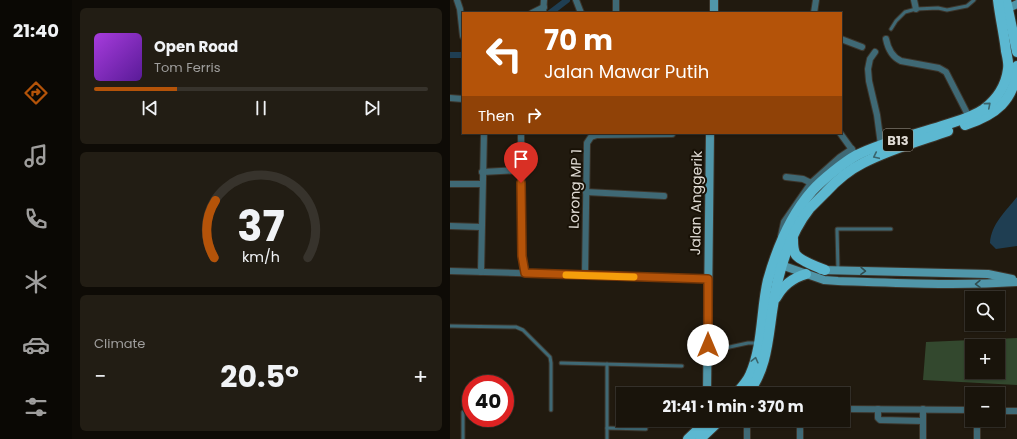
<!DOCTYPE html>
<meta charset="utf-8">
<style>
body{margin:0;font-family:Poppins,sans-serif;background:#221d14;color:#f1f3f6;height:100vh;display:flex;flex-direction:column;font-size:15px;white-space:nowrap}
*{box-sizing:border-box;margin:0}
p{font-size:13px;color:#9f9e9d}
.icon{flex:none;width:22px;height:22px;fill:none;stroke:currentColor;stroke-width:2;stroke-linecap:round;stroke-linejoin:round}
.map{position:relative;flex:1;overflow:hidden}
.side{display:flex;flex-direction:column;gap:8px;padding:8px;background:#0e0b06;width:378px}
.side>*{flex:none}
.guide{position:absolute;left:12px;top:12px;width:380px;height:122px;border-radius:0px;box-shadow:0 1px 3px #0004,0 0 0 1px #37332c;background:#b45309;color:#fff;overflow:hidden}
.fabs{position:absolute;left:515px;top:291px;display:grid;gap:8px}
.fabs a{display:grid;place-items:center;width:40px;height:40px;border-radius:0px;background:#19140b;box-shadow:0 1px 3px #0004,0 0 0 1px #37332c;font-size:20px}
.speed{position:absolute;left:12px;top:375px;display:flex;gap:8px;font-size:20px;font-weight:700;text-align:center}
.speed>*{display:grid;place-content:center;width:52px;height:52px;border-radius:50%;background:#19140b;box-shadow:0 1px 3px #0004,0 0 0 1px #37332c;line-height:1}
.speed .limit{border:6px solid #d22;background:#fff;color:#111}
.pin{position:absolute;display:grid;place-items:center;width:34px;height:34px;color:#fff;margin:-41px -17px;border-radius:50% 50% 50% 0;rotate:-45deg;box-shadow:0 0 4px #0007}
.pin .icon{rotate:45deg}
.me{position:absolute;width:44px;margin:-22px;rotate:0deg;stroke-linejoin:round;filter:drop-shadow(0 0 3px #0008)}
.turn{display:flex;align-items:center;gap:14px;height:84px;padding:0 16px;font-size:18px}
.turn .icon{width:52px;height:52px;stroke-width:2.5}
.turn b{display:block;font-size:28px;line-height:34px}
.then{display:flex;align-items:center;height:38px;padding:0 16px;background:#0003;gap:8px;font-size:15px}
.big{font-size:30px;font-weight:700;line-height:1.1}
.side .widget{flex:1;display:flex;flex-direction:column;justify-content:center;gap:6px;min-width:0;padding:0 14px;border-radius:6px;background:#221d14}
.side .dial{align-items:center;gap:0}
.dial svg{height:104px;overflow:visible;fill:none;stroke:#37332c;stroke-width:7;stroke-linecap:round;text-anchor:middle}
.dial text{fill:#f1f3f6;stroke:none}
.song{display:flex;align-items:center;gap:12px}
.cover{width:48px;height:48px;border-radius:6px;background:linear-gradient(135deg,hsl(280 70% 55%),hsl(270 70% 35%))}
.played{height:4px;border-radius:2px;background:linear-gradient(90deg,#b45309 25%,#37332c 25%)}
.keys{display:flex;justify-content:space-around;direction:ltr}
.heat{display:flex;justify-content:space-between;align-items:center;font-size:22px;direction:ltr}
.trip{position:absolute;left:166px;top:387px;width:234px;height:40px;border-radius:0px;background:#19140b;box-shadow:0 1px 3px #0004,0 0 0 1px #37332c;font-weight:700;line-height:40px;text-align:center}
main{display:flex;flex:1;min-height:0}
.dock{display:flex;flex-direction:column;width:72px;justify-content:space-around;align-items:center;background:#0a0804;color:#9f9e9d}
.dock .icon{width:28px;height:28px}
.dock .active{color:#b45309}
.dock b{font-size:18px;color:#f1f3f6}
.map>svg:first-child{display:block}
.forest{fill:#33482e;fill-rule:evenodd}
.water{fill:#1f3e52}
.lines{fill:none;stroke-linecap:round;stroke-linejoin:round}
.canal{stroke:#1f3e52;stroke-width:6}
.lane-casing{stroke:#3c352b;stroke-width:5}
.street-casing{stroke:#3c352b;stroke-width:8}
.secondary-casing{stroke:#3c352b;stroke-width:10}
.primary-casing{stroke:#3c352b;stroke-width:12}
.lane{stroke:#3f6975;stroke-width:3}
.street{stroke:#3f6975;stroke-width:6}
.secondary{stroke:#5096a9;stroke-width:8}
.primary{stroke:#5cb8d1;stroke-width:10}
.oneway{stroke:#3a646c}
.oneway2{stroke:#314d4f}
.route-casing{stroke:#753606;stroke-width:10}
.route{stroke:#b45309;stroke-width:7}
.slow{stroke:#f59e0b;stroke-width:7}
.labels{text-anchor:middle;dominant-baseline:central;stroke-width:4;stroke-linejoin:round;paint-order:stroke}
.shield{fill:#181106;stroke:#a49e96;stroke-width:1}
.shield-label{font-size:13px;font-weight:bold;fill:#e0dbd4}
.street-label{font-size:14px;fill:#e0dbd4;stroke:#181106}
</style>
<main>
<nav class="dock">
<b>21:40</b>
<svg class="icon active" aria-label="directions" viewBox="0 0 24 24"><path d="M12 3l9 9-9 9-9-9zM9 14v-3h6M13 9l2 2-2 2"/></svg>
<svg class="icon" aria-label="music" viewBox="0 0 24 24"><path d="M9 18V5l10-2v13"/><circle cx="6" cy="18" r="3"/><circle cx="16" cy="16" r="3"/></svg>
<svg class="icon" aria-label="phone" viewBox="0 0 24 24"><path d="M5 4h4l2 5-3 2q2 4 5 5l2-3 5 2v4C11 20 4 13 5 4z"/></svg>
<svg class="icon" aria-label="climate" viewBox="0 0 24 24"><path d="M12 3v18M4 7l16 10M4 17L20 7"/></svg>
<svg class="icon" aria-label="car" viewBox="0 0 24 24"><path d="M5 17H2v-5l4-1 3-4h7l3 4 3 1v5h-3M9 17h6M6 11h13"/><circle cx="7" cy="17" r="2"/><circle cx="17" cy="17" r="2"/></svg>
<svg class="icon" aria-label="filters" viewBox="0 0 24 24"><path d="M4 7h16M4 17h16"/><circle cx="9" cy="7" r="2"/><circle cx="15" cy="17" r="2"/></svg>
</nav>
<section class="side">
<div class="widget">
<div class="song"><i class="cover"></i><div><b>Open Road</b><p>Tom Ferris</p></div></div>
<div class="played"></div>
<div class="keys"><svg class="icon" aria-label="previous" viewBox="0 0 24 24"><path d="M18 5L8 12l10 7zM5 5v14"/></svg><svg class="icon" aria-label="pause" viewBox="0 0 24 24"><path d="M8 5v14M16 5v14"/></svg><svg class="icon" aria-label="next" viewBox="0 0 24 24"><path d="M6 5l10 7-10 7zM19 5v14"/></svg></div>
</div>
<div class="widget dial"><svg viewBox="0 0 100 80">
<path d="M14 69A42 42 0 1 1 86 69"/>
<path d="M14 69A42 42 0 0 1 15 25" stroke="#b45309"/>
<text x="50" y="56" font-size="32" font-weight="700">37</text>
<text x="50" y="72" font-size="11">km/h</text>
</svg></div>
<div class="widget"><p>Climate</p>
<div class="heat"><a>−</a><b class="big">20.5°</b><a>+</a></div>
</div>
</section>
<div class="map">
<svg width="567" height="439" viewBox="0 0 567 439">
<rect width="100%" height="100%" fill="#211a0f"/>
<path class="forest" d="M567,338v47l-94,-5 3,-38zM522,346h26v26h-26z"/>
<path class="water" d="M567,197v49l-21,3 -6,-6c1,-19 16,-32 27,-46z"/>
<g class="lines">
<g class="canal">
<path d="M100,13l17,-13"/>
<path d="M0,55h13"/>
</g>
<defs>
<g id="lane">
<path d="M441,29l5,-8 9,-9 11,-3 22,-1 9,2 20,-4 7,-6"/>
<path d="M388,270l-1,-41h54"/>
<path d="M0,326l66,1 7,3 27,27 1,6v47"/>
<path d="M258,345l17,3 23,-5h9"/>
<path d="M111,363l121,3"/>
<path d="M157,428l39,1"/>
<path d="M13,439v-27"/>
<path d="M157,439v-75"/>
</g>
<g id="street">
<path d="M7,0l3,9 3,27"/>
<path d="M126,0l5,13"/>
<path d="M464,0l2,9"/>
<path d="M82,13l12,-6"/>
<path d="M93,13l1,-13"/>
<path d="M166,13v-13"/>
<path d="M364,13l2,-13"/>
<path d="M391,39l21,8"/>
<path d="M436,39c2,10 6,18 15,22l38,7 7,4 23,45"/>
<path d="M425,52l-5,7 -2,10 1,12 8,34 4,30"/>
<path d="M0,98l13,1"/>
<path d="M71,133l1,123 3,17"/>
<path d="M390,133l13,18"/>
<path d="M32,172l39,-2"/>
<path d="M336,177l17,2 8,4"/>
<path d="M0,184h32"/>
<path d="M136,192l78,4"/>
<path d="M0,226l31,1"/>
<path d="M331,236l3,-14 27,-39 29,-26 12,-8"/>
<path d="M0,271l258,8"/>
<path d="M31,272l3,-139"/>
<path d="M135,275l2,-132 4,-6 6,-2 75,-1"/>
<path d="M302,394l14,-1 24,1"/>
<path d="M393,409l129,1"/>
<path d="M428,409v9l2,2 43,1"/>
<path d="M548,411h19"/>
<path d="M350,420v19"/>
<path d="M297,439v-19"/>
<path d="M473,439v-30"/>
<path d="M527,439v-19"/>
</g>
<g id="secondary">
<path d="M552,11l15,-7"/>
<path d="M264,13v-13"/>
<path d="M327,262l4,3 43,15 14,1c60,2 119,5 179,1"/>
<path d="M371,270l167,4 24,5"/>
<path d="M257,394l3,-261"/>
</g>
<g id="primary">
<path d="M556,0l11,52"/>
<path d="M515,125c30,-10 50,-24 52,-59"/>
<path d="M343,239c0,5 0,12 3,16 5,6 21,12 29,15"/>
<path d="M326,298c7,-13 16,-20 30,-24"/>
<path d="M286,394c5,-6 11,-12 14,-19 13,-28 11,-66 18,-95 9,-32 22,-64 44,-89 10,-11 32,-29 45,-36 26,-13 57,-20 85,-29 15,-5 29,-8 42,-17 13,-10 22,-24 24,-40 1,-6 -1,-13 -2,-18 -2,-17 -6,-34 -8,-51"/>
<path d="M297,394c19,-22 21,-54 25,-82 5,-36 15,-75 38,-104 5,-5 10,-10 15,-15 11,-12 24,-23 38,-30 27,-14 56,-22 85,-32"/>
<path d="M238,439l20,-19"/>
<path d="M250,439l20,-19"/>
</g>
</defs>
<use href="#lane" class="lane-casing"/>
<use href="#street" class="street-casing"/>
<use href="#secondary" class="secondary-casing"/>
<use href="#primary" class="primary-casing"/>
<use href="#lane" class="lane"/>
<use href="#street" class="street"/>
<use href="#secondary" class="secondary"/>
<use href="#primary" class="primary"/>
</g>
<defs><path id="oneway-chevron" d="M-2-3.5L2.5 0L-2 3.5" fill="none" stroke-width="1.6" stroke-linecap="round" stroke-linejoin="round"/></defs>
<g class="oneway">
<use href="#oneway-chevron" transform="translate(538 105) rotate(-41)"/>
<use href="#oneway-chevron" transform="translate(426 156) rotate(155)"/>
<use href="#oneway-chevron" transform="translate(305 360) rotate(-76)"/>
</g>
<g class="oneway2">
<use href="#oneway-chevron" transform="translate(413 271) rotate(2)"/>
<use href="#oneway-chevron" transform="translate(528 284) rotate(179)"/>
</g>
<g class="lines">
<defs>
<path id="route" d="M71,183l1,73 3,17 183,6v66"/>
</defs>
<use href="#route" class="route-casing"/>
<use href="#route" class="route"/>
<path class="slow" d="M116,275l68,2"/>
</g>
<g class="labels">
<rect class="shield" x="433" y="129" width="30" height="22" rx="3"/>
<g class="shield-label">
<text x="448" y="140">B13</text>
</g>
<g class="street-label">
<text transform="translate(125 189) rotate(-88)">Lorong MP 1</text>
<text transform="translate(246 203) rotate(-89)">Jalan Anggerik</text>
</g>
</g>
</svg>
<div class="fabs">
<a><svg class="icon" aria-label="search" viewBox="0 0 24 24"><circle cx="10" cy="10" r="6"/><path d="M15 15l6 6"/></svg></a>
<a>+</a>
<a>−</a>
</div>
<div class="speed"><div class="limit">40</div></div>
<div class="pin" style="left:71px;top:183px;background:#d93025"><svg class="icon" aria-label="arrive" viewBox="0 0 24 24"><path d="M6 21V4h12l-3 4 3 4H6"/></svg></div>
<svg class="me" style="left:258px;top:345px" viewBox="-20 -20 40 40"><circle r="19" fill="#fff"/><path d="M0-13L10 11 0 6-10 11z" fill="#b45309"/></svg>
<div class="trip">21:41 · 1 min · 370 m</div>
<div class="guide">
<div class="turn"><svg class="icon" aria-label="left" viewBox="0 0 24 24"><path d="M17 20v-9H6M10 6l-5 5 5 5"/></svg><div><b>70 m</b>Jalan Mawar Putih</div></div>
<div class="then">Then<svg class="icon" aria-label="right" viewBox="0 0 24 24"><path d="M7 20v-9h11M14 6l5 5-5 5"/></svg></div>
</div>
</div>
</main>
